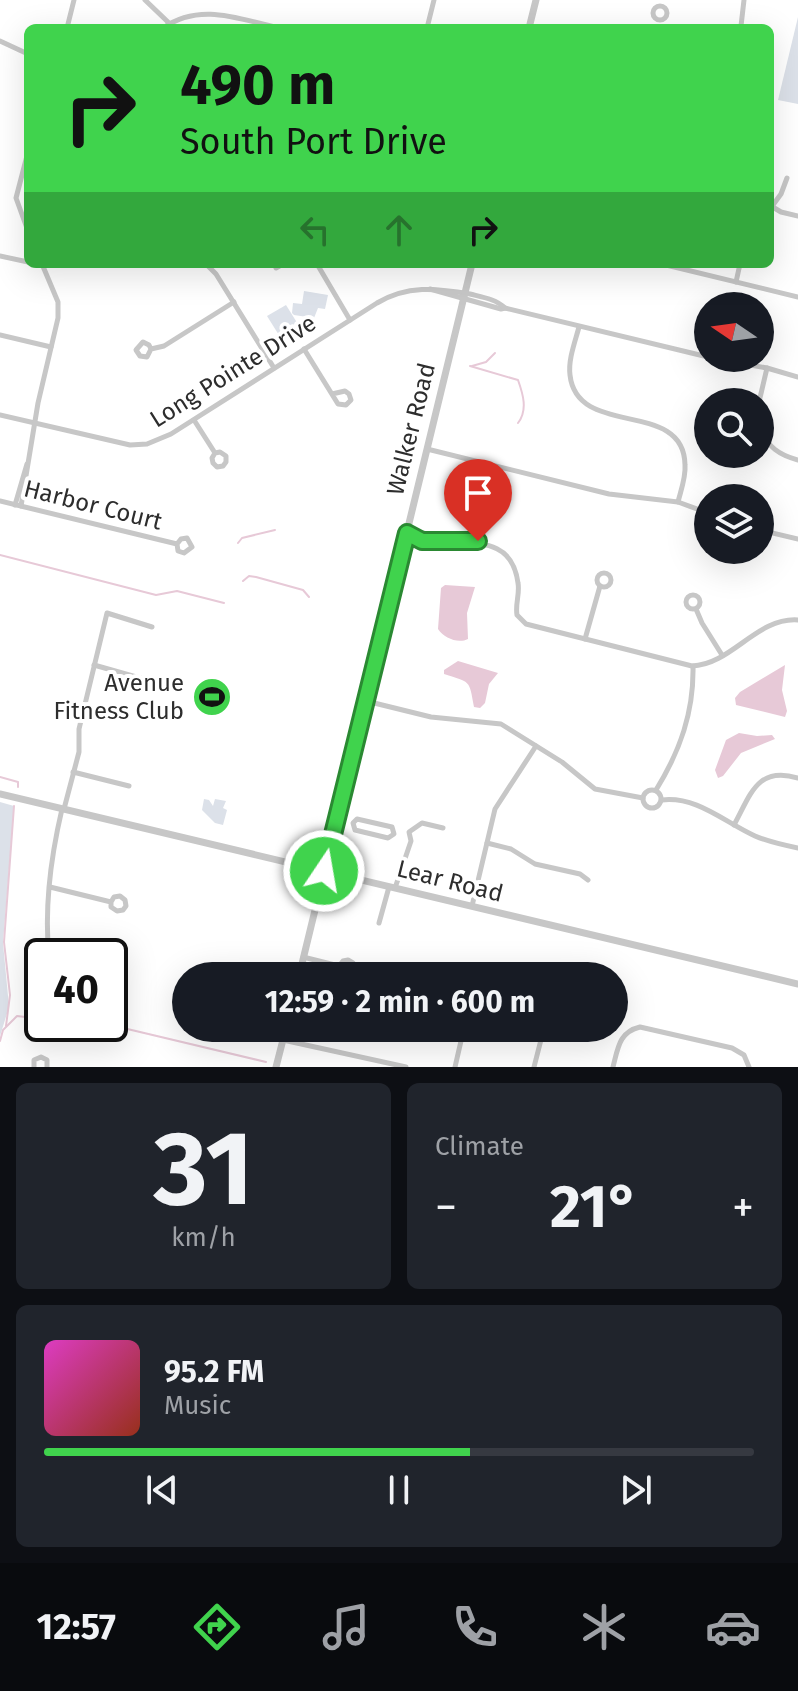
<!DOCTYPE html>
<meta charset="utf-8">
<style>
body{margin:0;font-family:"Fira Sans",sans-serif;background:#20242c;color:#f1f3f6;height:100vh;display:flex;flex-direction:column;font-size:30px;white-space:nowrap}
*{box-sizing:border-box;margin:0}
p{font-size:26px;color:#9ea1a6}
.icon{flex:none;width:44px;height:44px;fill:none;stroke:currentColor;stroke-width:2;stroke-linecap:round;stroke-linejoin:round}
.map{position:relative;height:1067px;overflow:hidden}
.panel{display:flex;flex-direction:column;gap:16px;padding:16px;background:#0d0f14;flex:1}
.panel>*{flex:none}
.top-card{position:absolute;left:24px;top:24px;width:750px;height:244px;border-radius:12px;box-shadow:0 8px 32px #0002;background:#40d34d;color:#111;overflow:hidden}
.needle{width:52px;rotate:283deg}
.tools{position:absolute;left:694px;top:292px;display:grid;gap:16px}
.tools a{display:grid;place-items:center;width:80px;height:80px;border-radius:50%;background:#171b24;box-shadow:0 8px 32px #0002;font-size:40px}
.speed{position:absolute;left:24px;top:938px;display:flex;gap:16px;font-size:40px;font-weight:700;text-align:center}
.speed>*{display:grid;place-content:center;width:104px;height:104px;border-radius:50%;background:#171b24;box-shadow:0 8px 32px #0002;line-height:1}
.speed .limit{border:4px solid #111;border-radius:12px;background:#fff;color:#111}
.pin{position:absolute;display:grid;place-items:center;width:68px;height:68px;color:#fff;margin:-82px -34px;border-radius:50% 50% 50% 0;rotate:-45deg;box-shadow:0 0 8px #0007}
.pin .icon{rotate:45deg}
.me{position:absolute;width:88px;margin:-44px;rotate:12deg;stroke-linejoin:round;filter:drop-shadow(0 0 6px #0008)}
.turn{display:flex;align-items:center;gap:28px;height:168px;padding:0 24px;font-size:36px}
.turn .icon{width:104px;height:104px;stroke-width:2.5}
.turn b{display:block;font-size:56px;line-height:68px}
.lanes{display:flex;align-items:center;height:76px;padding:0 24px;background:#0003;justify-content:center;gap:40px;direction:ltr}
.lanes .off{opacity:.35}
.big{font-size:60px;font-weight:700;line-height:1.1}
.panel .card{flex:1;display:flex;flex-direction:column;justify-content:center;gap:12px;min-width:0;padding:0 28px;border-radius:12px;background:#20242c}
.panel .dial{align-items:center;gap:0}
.dial b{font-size:104px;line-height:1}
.song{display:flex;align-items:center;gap:24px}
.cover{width:96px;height:96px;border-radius:12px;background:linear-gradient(135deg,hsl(310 70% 55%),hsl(10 70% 35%))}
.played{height:8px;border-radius:4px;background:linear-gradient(90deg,#40d34d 60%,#363941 60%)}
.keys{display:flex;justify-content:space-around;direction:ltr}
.heat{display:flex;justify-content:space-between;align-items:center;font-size:44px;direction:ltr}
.panel .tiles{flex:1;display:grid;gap:16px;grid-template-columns:1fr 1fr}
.card:last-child{grid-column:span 2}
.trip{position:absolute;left:172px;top:962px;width:456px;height:80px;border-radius:40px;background:#171b24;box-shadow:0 8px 32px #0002;font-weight:700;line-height:80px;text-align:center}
.menu{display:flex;height:128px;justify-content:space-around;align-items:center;background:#090b0e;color:#9ea1a6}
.menu .icon{width:56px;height:56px}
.menu .active{color:#40d34d}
.menu b{font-size:36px;color:#f1f3f6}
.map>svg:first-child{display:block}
.green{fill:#dce1e9}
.water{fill:#e7c9d7}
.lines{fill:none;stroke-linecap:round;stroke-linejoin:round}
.stream{stroke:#e7c9d7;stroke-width:2}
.minor{stroke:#c7c7c7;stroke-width:5}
.tertiary{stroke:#c7c7c7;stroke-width:7}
.route-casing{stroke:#2a8932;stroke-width:20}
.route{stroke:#40d34d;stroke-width:14}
.labels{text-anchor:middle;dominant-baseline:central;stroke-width:8;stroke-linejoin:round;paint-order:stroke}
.street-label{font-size:24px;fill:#2d2d2d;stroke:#fff}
.poi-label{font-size:24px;fill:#2d2d2d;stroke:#fff;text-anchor:end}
</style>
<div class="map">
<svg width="798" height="1067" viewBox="0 0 798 1067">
<rect width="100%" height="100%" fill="#fff"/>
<g class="green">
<path d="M798,17v87l-20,-4z"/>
<path d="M304,291l24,4 -3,14 -7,-1 -4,10 -20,-3 -2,-2 1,-10 9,1z"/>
<path d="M286,305l15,24 -19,11 -15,-24z"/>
<path d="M204,799l5,1 4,6 2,-7 11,2 -3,7 4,2 -4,15 -8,-2 -13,-13z"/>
<path d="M0,802l14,4 -11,137 6,64 -9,29z"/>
</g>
<g class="water">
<path d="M445,585l30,2 -8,26 1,26c-10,5 -24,-1 -30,-10l3,-41z"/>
<path d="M458,661l40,12 -9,11 -4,19 -5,5 -6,-1c-5,-28 -3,-24 -30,-33v-4z"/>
<path d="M785,665l-3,25 5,21 -2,6 -49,-12 -1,-7 5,-6z"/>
<path d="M739,733l18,3 15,-1 3,4 -34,14 -18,23 -5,2 -3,-8 11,-30z"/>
</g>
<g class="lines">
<g class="stream">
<path d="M470,366l48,14c5,14 10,30 0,43"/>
<path d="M472,366l14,-4 9,-9"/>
<path d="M238,543l4,-5 33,-8"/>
<path d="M0,555l156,40 21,-4 47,12"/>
<path d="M243,581l6,-5 7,1 47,13 6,7"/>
<path d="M0,777l18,5v5"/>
<path d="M60,1024l31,7 20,-5 8,1 147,35"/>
<path d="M6,1026l4,-31 -6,-53 10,-136"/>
<path d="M0,1041l3,-11 14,-14 25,3"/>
</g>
<g class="minor">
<path d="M145,0l24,23"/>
<circle cx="660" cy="13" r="7"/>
<path d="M741,26l3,-26"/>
<path d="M67,28l7,-28"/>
<path d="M163,28c37,-26 76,-9 116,0"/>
<path d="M427,28l7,-28"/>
<path d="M735,28h10"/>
<path d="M0,41l28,13"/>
<path d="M28,152l-12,46 12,33"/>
<path d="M771,206l10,6 17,4"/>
<path d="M770,209l11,-15 6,-16"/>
<path d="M0,256l28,6"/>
<path d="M206,264l10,10 58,94"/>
<path d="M317,264l33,56"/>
<path d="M662,264l136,33"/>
<path d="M276,268l7,-4"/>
<path d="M736,282l4,-18"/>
<path d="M430,289l71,20 4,-1 203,49"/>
<path d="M579,327c-4,15 -11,33 -9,48 7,64 114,23 115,90 1,12 -4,25 -7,37"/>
<path d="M0,335l51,12"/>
<path d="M151,349l-2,-4 -6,-3 -7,8 4,6 7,1 4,-8 13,-3 70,-44"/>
<path d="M304,349l34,55 8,1 5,-5 -2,-6 -4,-3 -13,3"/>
<path d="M711,358l56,10 31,9"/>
<path d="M759,402l8,-34"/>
<path d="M0,415l130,30 17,-1 24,-10 206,-131c30,-18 59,-15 93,-9 12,3 26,5 35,14"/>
<path d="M194,420l21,33 5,-1 6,4v6l-3,4 -6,1 -4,-4 -1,-5 3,-5"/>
<path d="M760,429c8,18 19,26 38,31"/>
<path d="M427,449l182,45 69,8 30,11"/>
<path d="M0,501l177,43 1,7 6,2 8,-6 -5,-9 -6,1 -4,5"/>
<path d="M15,505l12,-41"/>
<path d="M21,506l17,-103 20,-85v-16l-16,-38"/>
<path d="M760,530l38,9"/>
<path d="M407,533h17l6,6 -10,1 -6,-5"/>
<path d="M430,539c33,9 81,-9 88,44 2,11 -3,21 -1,32l9,9 166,42c39,-1 65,-49 106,-46"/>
<circle cx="604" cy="580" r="7"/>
<circle cx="693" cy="602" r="7"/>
<path d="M696,609l6,14 20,32"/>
<path d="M585,639l15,-53"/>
<path d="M94,665l60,17"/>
<path d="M366,701l65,16 70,7 61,38 33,27 48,9"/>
<path d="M73,772l56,14"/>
<circle cx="652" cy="799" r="9"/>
<path d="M656,790c24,-39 38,-78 37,-124"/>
<path d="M662,800c35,-4 62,22 93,36 14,6 28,9 43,12"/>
<path d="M64,809l15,-57v-23l28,-116 45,14"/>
<path d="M357,819l35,8 2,7 -6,4 -33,-8 -2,-7z"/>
<path d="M734,825c17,-31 23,-59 64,-47"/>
<path d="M487,843l24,6 24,15 45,10 8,6"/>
<path d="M50,887l61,15v5l6,4 6,-1 3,-4 -1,-6 -5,-4 -6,1 -3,5"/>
<path d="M395,888l16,-47 -2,-9 13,-9 21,5"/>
<path d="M472,906l23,-97 41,-63"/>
<path d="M379,923l10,-36"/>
<path d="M49,956c-5,-49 2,-100 13,-147"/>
<path d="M303,957l36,9 4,-5 5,-1 5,3 2,5 -5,7h-6l-4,-3 -1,-6"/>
<path d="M283,1040l123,27"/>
<path d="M34,1067v-7l7,-3 6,3v7"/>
<path d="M455,1067l9,-39"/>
<path d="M534,1067l10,-39"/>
<path d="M613,1067c5,-19 6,-35 27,-40l92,21 12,7 5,12"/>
</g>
<g class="tertiary">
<path d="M529,28l7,-28"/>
<path d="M0,794l798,190"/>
<path d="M299,976l173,-712"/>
<path d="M276,1067l10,-39"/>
</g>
</g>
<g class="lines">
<defs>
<path id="route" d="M324,871l83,-338 15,8h56"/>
</defs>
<use href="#route" class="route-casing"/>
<use href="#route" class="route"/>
</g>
<defs>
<symbol id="stadium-disc" viewBox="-11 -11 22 22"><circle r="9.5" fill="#40d34d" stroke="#fff"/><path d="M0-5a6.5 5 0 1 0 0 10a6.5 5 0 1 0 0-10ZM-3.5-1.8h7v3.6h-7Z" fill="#111"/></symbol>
</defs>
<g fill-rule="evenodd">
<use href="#stadium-disc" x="190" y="675" width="44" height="44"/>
</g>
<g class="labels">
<g class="street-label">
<text transform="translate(233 371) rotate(-32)">Long Pointe Drive</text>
<text transform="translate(411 429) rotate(-76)">Walker Road</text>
<text transform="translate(93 505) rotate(14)">Harbor Court</text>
<text transform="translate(450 881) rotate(14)">Lear Road</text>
</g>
<g class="poi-label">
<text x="184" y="683">Avenue<tspan x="184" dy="28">Fitness Club</tspan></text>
</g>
</g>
</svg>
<div class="tools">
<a><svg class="needle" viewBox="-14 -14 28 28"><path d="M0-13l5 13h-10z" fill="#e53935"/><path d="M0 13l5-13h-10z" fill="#9ea1a6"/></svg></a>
<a><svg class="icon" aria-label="search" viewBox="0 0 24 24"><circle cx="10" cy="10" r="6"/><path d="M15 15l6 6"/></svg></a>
<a><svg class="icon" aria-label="layers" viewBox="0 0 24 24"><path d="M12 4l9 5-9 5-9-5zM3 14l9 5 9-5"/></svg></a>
</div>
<div class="speed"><div class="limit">40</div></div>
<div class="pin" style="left:478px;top:541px;background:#d93025"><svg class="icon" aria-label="arrive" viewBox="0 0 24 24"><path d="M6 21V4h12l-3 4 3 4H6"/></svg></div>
<svg class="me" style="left:324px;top:871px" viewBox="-20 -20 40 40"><circle r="17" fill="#40d34d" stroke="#fff" stroke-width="3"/><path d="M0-11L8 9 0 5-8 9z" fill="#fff"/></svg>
<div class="trip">12:59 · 2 min · 600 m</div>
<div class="top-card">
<div class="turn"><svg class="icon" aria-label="right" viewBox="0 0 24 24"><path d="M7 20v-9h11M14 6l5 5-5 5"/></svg><div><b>490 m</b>South Port Drive</div></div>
<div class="lanes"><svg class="icon off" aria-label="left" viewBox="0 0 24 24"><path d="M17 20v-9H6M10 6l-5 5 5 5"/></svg><svg class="icon off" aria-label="ahead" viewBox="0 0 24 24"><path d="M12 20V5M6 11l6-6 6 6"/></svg><svg class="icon" aria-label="right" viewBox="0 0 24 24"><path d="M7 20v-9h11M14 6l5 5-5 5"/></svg></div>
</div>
</div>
<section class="panel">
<div class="tiles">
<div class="card dial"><b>31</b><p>km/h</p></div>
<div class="card"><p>Climate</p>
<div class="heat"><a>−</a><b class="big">21°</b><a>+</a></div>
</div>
<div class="card">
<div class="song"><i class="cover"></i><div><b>95.2 FM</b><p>Music</p></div></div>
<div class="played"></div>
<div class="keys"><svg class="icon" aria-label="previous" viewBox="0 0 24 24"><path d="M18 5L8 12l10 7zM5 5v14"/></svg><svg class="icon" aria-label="pause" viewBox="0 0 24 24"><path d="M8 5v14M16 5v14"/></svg><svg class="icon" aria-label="next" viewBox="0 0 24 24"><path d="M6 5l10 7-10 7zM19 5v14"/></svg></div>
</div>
</div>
</section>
<nav class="menu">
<b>12:57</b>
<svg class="icon active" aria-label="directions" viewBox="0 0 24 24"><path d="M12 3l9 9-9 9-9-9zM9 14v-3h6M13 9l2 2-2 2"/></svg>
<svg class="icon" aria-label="music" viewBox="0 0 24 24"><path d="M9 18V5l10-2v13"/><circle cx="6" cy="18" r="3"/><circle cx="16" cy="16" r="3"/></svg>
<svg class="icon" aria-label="phone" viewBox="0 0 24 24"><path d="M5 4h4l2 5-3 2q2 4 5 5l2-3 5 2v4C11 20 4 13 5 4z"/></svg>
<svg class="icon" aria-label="climate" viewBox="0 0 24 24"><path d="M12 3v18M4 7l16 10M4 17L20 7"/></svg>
<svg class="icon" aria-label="car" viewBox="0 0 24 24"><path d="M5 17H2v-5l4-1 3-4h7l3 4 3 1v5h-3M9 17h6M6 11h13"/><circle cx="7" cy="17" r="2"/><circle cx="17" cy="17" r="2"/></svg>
</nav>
